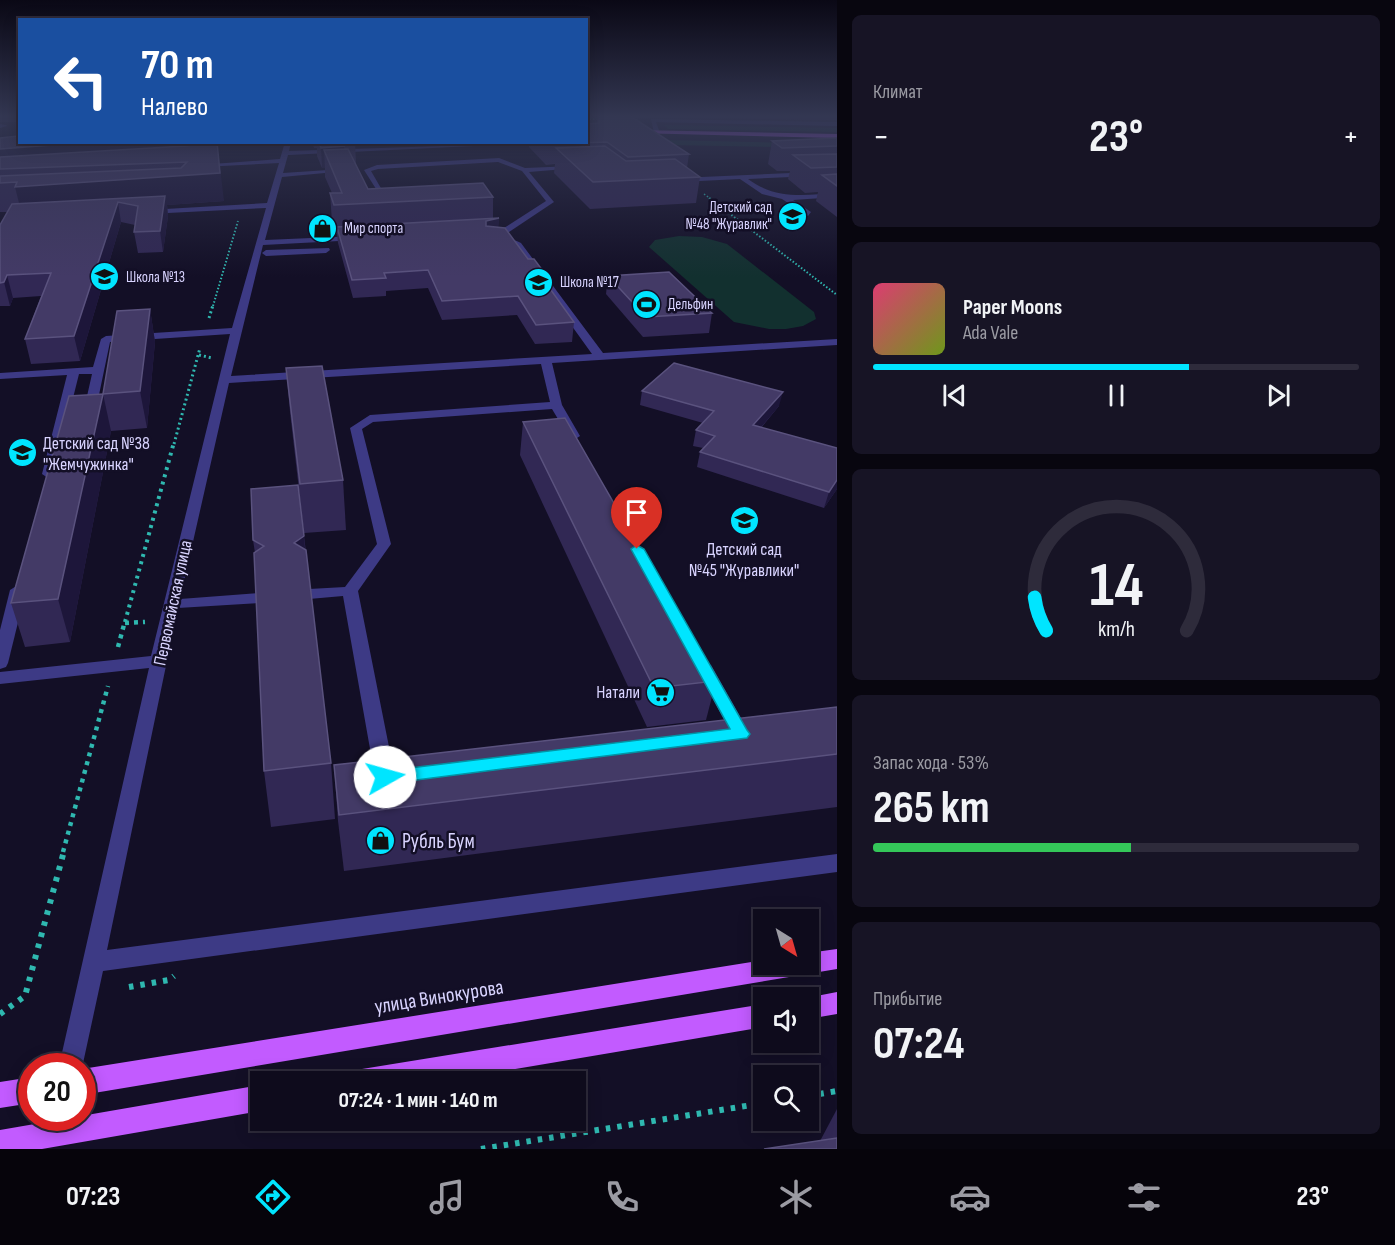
<!DOCTYPE html>
<html lang="ru">
<meta charset="utf-8">
<style>
body{margin:0;font-family:"Sofia Sans Condensed",sans-serif;background:#171425;color:#f1f3f6;height:100vh;display:flex;flex-direction:column;font-size:22px;white-space:nowrap}
*{box-sizing:border-box;margin:0}
p{font-size:20px;color:#9b9ba3}
.icon{flex:none;width:33px;height:33px;fill:none;stroke:currentColor;stroke-width:2;stroke-linecap:round;stroke-linejoin:round}
.map{position:relative;flex:1;overflow:hidden}
.details{display:flex;flex-direction:column;gap:15px;padding:15px;background:#08060f;width:558px}
.details>*{flex:none}
.hud{position:absolute;left:18px;top:18px;width:570px;height:126px;border-radius:0px;box-shadow:0 3px 15px #0003,0 0 0 2px #2e2b3b;background:#1a4fa0;color:#fff;overflow:hidden}
.needle{width:39px;rotate:143deg}
.tools{position:absolute;left:753px;top:909px;display:grid;gap:12px}
.tools a{display:grid;place-items:center;width:66px;height:66px;border-radius:0px;background:#0e0b1c;box-shadow:0 3px 15px #0003,0 0 0 2px #2e2b3b;font-size:30px}
.speed{position:absolute;left:18px;top:1053px;display:flex;gap:12px;font-size:30px;font-weight:700;text-align:center}
.speed>*{display:grid;place-content:center;width:78px;height:78px;border-radius:50%;background:#0e0b1c;box-shadow:0 3px 15px #0003,0 0 0 2px #2e2b3b;line-height:1}
.speed .limit{border:9px solid #d22;background:#fff;color:#111}
.pin{position:absolute;display:grid;place-items:center;width:51px;height:51px;color:#fff;margin:-62px -26px;border-radius:50% 50% 50% 0;rotate:-45deg;box-shadow:0 0 6px #0007}
.pin .icon{rotate:45deg}
.me{position:absolute;width:66px;margin:-33px;rotate:83deg;stroke-linejoin:round;filter:drop-shadow(0 0 4px #0008)}
.turn{display:flex;align-items:center;gap:21px;height:126px;padding:0 24px;font-size:27px}
.turn .icon{width:78px;height:78px;stroke-width:2.5}
.turn b{display:block;font-size:42px;line-height:51px}
.big{font-size:45px;font-weight:700;line-height:1.1}
.details .widget{flex:1;display:flex;flex-direction:column;justify-content:center;gap:9px;min-width:0;padding:0 21px;border-radius:9px;background:#171425}
.details .dial{align-items:center;gap:0}
.dial svg{height:156px;overflow:visible;fill:none;stroke:#2e2b3b;stroke-width:7;stroke-linecap:round;text-anchor:middle}
.dial text{fill:#f1f3f6;stroke:none}
.song{display:flex;align-items:center;gap:18px}
.cover{width:72px;height:72px;border-radius:9px;background:linear-gradient(135deg,hsl(340 70% 55%),hsl(80 70% 35%))}
.played{height:6px;border-radius:3px;background:linear-gradient(90deg,#00e5ff 65%,#2e2b3b 65%)}
.keys{display:flex;justify-content:space-around;direction:ltr}
.heat{display:flex;justify-content:space-between;align-items:center;font-size:33px;direction:ltr}
.charge{height:9px;border-radius:4px;background:linear-gradient(90deg,#34c759 53%,#2e2b3b 0)}
.trip{position:absolute;left:250px;top:1071px;width:336px;height:60px;border-radius:0px;background:#0e0b1c;box-shadow:0 3px 15px #0003,0 0 0 2px #2e2b3b;font-weight:700;line-height:60px;text-align:center}
.menu{display:flex;height:96px;justify-content:space-around;align-items:center;background:#06040b;color:#9b9ba3}
.menu .icon{width:42px;height:42px}
.menu .selected{color:#00e5ff}
.menu b{font-size:27px;color:#f1f3f6}
main{display:flex;flex:1;min-height:0}
.map>svg:first-child{display:block}
.green{fill:#12302f}
.lines{fill:none;stroke-linecap:round;stroke-linejoin:round}
.path-far5{stroke:#2fb8b0;stroke-width:1.5;stroke-dasharray:1.5 2;stroke-linecap:butt}
.path-far4{stroke:#2fb8b0;stroke-width:2;stroke-dasharray:1.5 2;stroke-linecap:butt}
.path-far3{stroke:#2fb8b0;stroke-width:3;stroke-dasharray:2 3;stroke-linecap:butt}
.path-far2{stroke:#2fb8b0;stroke-width:4;stroke-dasharray:3 4.5;stroke-linecap:butt}
.path-far1{stroke:#2fb8b0;stroke-width:4.5;stroke-dasharray:4 5;stroke-linecap:butt}
.path{stroke:#2fb8b0;stroke-width:6;stroke-dasharray:4.5 7;stroke-linecap:butt}
.minor{fill:#3d3a85;fill-rule:evenodd}
.major{fill:#c25bff;fill-rule:evenodd}
.wall{fill:#312854}
.shaded-wall{fill:#1d163a}
.building{fill:#433a66;stroke:#5a527e;stroke-width:1.5}
.route{fill:#00e5ff;stroke:#0095a6;stroke-width:1.5}
.labels{text-anchor:middle;dominant-baseline:central;stroke-width:5;stroke-linejoin:round;paint-order:stroke}
.far-poi-label{font-size:15px;fill:#d9d4ff;stroke:#130f26;text-anchor:start}
.poi-label{font-size:18px;fill:#d9d4ff;stroke:#130f26;text-anchor:start}
.street-label{font-size:18px;fill:#d9d4ff;stroke:#130f26}
.near-poi-label{font-size:21px;fill:#d9d4ff;stroke:#130f26;text-anchor:start}
.near-street-label{font-size:21px;fill:#d9d4ff;stroke:#130f26}
</style>
<main>
<div class="map">
<svg width="837" height="1149" viewBox="0 0 837 1149">
<rect width="100%" height="100%" fill="#130f26"/>
<g class="green">
<path d="M664,125l173,3v4l-169,-3z"/>
<path d="M666,140l171,4v4l-167,-3z"/>
<path d="M679,236l23,1 25,7 87,68 2,7 -13,7 -17,3h-17l-35,-7 -85,-75 6,-7z"/>
</g>
<g class="lines">
<g class="path-far5">
<path d="M586,119h16"/>
<path d="M213,144l26,-2"/>
<path d="M704,194l7,5"/>
</g>
<g class="path-far4">
<path d="M709,198l128,97"/>
<path d="M213,306l25,-85"/>
</g>
<g class="path-far3">
<path d="M209,318l4,-13"/>
<path d="M199,355l13,3"/>
<path d="M174,444l26,-96"/>
</g>
<path class="path-far2" d="M125,622l49,-180"/>
<g class="path-far1">
<path d="M125,623l20,-1"/>
<path d="M118,647l7,-26"/>
<path d="M63,852l45,-166"/>
</g>
<g class="path">
<path d="M129,987l40,-7 5,-4"/>
<path d="M0,1014l25,-18 39,-145"/>
<path d="M808,1096l29,-5"/>
<path d="M481,1149l283,-46"/>
</g>
<g class="minor">
<path d="M651,119l186,3v4l-181,-4 4,11 -3,2 -3,-2z"/>
<path d="M0,124l6,1 1,1 -7,2z"/>
<path d="M285,142h6l-2,9 248,-8 -249,12 -5,18 60,-4 3,2 -64,6 -17,63 93,-4 4,2 -4,2 -95,5 -32,131 361,-22 -77,-107 -8,-5h-14l-1,-2c9,-6 20,-1 29,3l82,110 234,-14v6l-285,18 10,42 18,31 -6,4 -4,-1 -18,-30 -179,13 -11,7 29,115 -33,47 36,181 3,5 -3,5 -7,2 -9,-2 -3,-5 -32,-181 -34,3 -8,-5 8,-5 36,-2 32,-43 -27,-116 20,-13 180,-13 -9,-38 -312,19 -49,216 80,-6 8,5 -8,5 -82,5 -71,342 730,-96v18l-734,99 -21,97 -23,-2 90,-398 -149,16v-12l151,-16 79,-322 -120,8 -15,72 -6,4 -6,-4 9,-40h-13l-25,100 -6,4 -6,-4 25,-99 -67,4v-6l93,-6 8,-28 5,-3 126,-8 34,-120 -118,6 -4,-2 4,-2 119,-7 12,-40 -77,4 -3,-2 81,-6z"/>
<path d="M499,158l26,10 49,-2 3,2 -48,4 25,30 -45,30 -22,1h-3v-4l20,-1 42,-27 -24,-30 -24,-9 -120,7 -7,2 11,19 -4,2 -14,-22 13,-5z"/>
<path d="M837,171v4l-89,4c28,21 56,16 89,14v4l-44,3 18,12 -3,4 -26,-17 -20,-5 -22,-15 -61,3 -4,-2 4,-2z"/>
<path d="M329,248l1,2 -4,3 -60,3 -4,-3 4,-3z"/>
<path d="M18,585l8,5 -18,73 -2,4 -6,2v-39l10,-40z"/>
<path d="M705,663l6,2 39,69 -3,5 -6,2 -9,-2 -3,-5 1,-3 -33,-62 2,-4z"/>
</g>
<g class="major">
<path d="M637,130l200,4v4l-202,-5z"/>
<path d="M837,949v20l-755,126v-26l682,-109v4h44v-11z"/>
<path d="M837,992v22l-29,5v-21h-2z"/>
<path d="M764,1004v23l-325,55h-89l3,-9 9,-4z"/>
<path d="M32,1077v26l-32,5v-26z"/>
<path d="M261,1085v26l-219,38h-42v-19z"/>
</g>
</g>
<g class="wall">
<rect x="0" y="116" width="20" height="6"/>
<path d="M597,116h240v4l-219,-3 71,37 -2,14 13,9 -4,26 -106,6 -36,-36 1,-9 -9,1 -17,-18v-5h57l11,-18z"/>
<path d="M0,138l20,4h182l22,59 -57,4 1,11 -5,36 -25,1 -4,-21 1,-7 -14,-3 -41,139 -49,3 -6,-25 16,-43 -28,2 -3,8h-10v-81l8,-13h-8z"/>
<path d="M837,138v79l-21,-16 2,-9 -13,1 -17,-14 2,-8h-13l-9,-7 4,-23z"/>
<path d="M312,142h43l1,21h-1l13,26 125,8v22l6,-1 -1,9 30,32 21,20 -1,7 26,36 -2,20 -37,2 -18,-29 -75,5 -14,-32 -42,3v5l-33,2 -15,-55 -1,-9h-2l-3,-12 -2,-29h2l-7,-16v-9h-3l-5,-12v-8h-3z"/>
<path d="M608,276l104,37 -3,20 -66,4 -37,-43z"/>
<path d="M150,309l5,33 -8,86 -36,3 -41,211 -45,5 -14,-44 92,-209z"/>
<path d="M286,368l57,112 3,50 -42,3 -14,-121z"/>
<path d="M642,391l137,15 -18,22 76,61 -13,19 -127,-41 3,-15 3,-4 -10,-2 3,-16 7,-7 -63,-18z"/>
<path d="M523,422l193,259 -10,39 -59,7 -127,-272z"/>
<path d="M298,485l33,278 4,56 -64,8 -7,-56 -9,-218 -2,-13z"/>
<path d="M837,707v100l-493,64 -6,-50 -4,-56z"/>
<path d="M837,1109v40l-17,-8z"/>
</g>
<g class="shaded-wall">
<path d="M92,142h110l3,18 -205,9v-20z"/>
<path d="M217,142l7,59 -57,4 1,11 -5,36 -3,-21 -22,-25 -20,-4 3,20 -41,139 -6,-25 42,-127 -94,6 -7,-28 205,-14z"/>
<path d="M344,146l1,20 -21,-16 1,18h-3l-1,-20z"/>
<path d="M499,218l-1,17 -13,3 1,-17z"/>
<path d="M7,275l6,23 -3,8 -6,-24z"/>
<path d="M150,309l5,33 -8,86 -7,-37z"/>
<path d="M783,392l-4,14 -29,34 3,-15z"/>
<path d="M103,394l8,37 -41,211 -12,-43z"/>
<path d="M837,480v9l-13,19 5,-16z"/>
<path d="M304,536l4,51 -14,-44z"/>
</g>
<g class="building">
<path d="M599,117h33l57,37 -61,3 -21,-15 -60,2 -2,-2h41v-18l13,-1z"/>
<path d="M18,136l2,1v5h72l-92,7v-11z"/>
<path d="M837,138v8l-55,2 -10,-7z"/>
<path d="M211,142h6l3,31 -205,14 2,-5 -17,1v-7l181,-8 6,-6 -187,7v-12l185,-11z"/>
<path d="M319,142h36v1h-13l2,3 -23,2z"/>
<path d="M605,146l21,15 49,-2 25,18 -107,5 -37,-34z"/>
<path d="M348,149l20,40 115,-6 10,14 -159,8 -4,-12h12l-18,-43z"/>
<path d="M837,154v13l-26,1 -18,-13z"/>
<path d="M837,174v12l-15,-11z"/>
<path d="M165,196l-5,35 -26,1 4,-26 -20,-4 -44,134 -49,3 26,-66 -44,2 -3,7 -4,1v-58l12,-21z"/>
<path d="M499,218l-13,3v5l19,2 23,31h6l15,20h-6l31,43 -38,3 -18,-29 -76,5 -14,-31 -44,3 2,5 -34,2 -15,-53z"/>
<path d="M669,272l43,41 -66,4 -38,-41z"/>
<path d="M150,309l-10,82 -37,3 14,-83z"/>
<path d="M674,363l109,29 -30,33 84,23v32l-8,12 -129,-40 15,-16 -19,-6 18,-19 -72,-20z"/>
<path d="M322,366l21,114 -43,4 -14,-116z"/>
<path d="M103,394l-45,205 -47,4 58,-207z"/>
<path d="M565,418l151,263 -62,7 -131,-266z"/>
<path d="M298,485l6,51 -10,7 12,7 25,213 -67,8 -10,-218 10,-7 -11,-6 -2,-51z"/>
<path d="M837,707v47l-498,61 -5,-50z"/>
<path d="M837,1138v11h-73z"/>
</g>
<linearGradient id="sky" x2="0" y2="1"><stop stop-color="#0a0815"/><stop offset="0.42" stop-color="#333752"/><stop offset="1" stop-color="#333752" stop-opacity="0"/></linearGradient>
<rect width="837" height="277" fill="url(#sky)"/>
<path class="route" d="M637,545l7,4 103,181 3,4 -3,4 -362,46 -7,-2 -2,-5 2,-4 7,-2 345,-42 -99,-180z"/>
<defs>
<symbol id="school-disc" viewBox="-11 -11 22 22"><circle r="9.5" fill="#00e5ff" stroke="#130f26"/><path d="M0-5L7-2L0 1L-7-2ZM-4 1L0 2.5L4 1V4Q0 6-4 4Z" fill="#111"/></symbol>
<symbol id="shop-disc" viewBox="-11 -11 22 22"><circle r="9.5" fill="#00e5ff" stroke="#130f26"/><path d="M-5-2.5h2.3a2.7 3.5 0 0 1 5.4 0H5L5.5 6h-11ZM-1.5-2.5h3a1.5 2.3 0 0 0-3 0Z" fill="#111"/></symbol>
<symbol id="stadium-disc" viewBox="-11 -11 22 22"><circle r="9.5" fill="#00e5ff" stroke="#130f26"/><path d="M0-5a6.5 5 0 1 0 0 10a6.5 5 0 1 0 0-10ZM-3.5-1.8h7v3.6h-7Z" fill="#111"/></symbol>
<symbol id="supermarket-disc" viewBox="-11 -11 22 22"><circle r="9.5" fill="#00e5ff" stroke="#130f26"/><path d="M-6-5.5h2.5l.6 2H6L4.5 2H-2.5L-4.4-4H-6ZM-1.5 3.2a1.3 1.3 0 1 0 .1 0ZM3 3.2a1.3 1.3 0 1 0 .1 0Z" fill="#111"/></symbol>
</defs>
<g fill-rule="evenodd">
<use href="#school-disc" x="776" y="200" width="33" height="33"/>
<use href="#shop-disc" x="306" y="212" width="33" height="33"/>
<use href="#school-disc" x="88" y="260" width="33" height="33"/>
<use href="#school-disc" x="522" y="266" width="33" height="33"/>
<use href="#stadium-disc" x="630" y="288" width="33" height="33"/>
<use href="#school-disc" x="6" y="436" width="33" height="33"/>
<use href="#school-disc" x="728" y="504" width="33" height="33"/>
<use href="#supermarket-disc" x="644" y="676" width="33" height="33"/>
<use href="#shop-disc" x="364" y="824" width="33" height="33"/>
</g>
<g class="labels">
<g class="far-poi-label">
<text x="772" y="207" text-anchor="end">Детский сад<tspan x="772" dy="17">№48 "Журавлик"</tspan></text>
<text x="344" y="228">Мир спорта</text>
<text x="126" y="277">Школа №13</text>
<text x="560" y="282">Школа №17</text>
<text x="668" y="304">Дельфин</text>
</g>
<g class="poi-label">
<text x="43" y="443">Детский сад №38<tspan x="43" dy="21">"Жемчужинка"</tspan></text>
<text x="744" y="549" text-anchor="middle">Детский сад<tspan x="744" dy="21">№45 "Журавлики"</tspan></text>
<text x="640" y="692" text-anchor="end">Натали</text>
</g>
<g class="street-label">
<text transform="translate(173 603) rotate(-78)">Первомайская улица</text>
</g>
<g class="near-poi-label">
<text x="402" y="841">Рубль Бум</text>
</g>
<g class="near-street-label">
<text transform="translate(439 997) rotate(-9)">улица Винокурова</text>
</g>
</g>
</svg>
<div class="tools">
<a><svg class="needle" viewBox="-14 -14 28 28"><path d="M0-13l5 13h-10z" fill="#e53935"/><path d="M0 13l5-13h-10z" fill="#9b9ba3"/></svg></a>
<a><svg class="icon" aria-label="sound" viewBox="0 0 24 24"><path d="M4 9h4l5-4v14l-5-4H4zM17 9q2 3 0 6"/></svg></a>
<a><svg class="icon" aria-label="search" viewBox="0 0 24 24"><circle cx="10" cy="10" r="6"/><path d="M15 15l6 6"/></svg></a>
</div>
<div class="speed"><div class="limit">20</div></div>
<div class="pin" style="left:637px;top:549px;background:#d93025"><svg class="icon" aria-label="arrive" viewBox="0 0 24 24"><path d="M6 21V4h12l-3 4 3 4H6"/></svg></div>
<svg class="me" style="left:385px;top:777px" viewBox="-20 -20 40 40"><circle r="19" fill="#fff"/><path d="M0-13L10 11 0 6-10 11z" fill="#00e5ff"/></svg>
<div class="trip">07:24 · 1 мин · 140 m</div>
<div class="hud">
<div class="turn"><svg class="icon" aria-label="left" viewBox="0 0 24 24"><path d="M17 20v-9H6M10 6l-5 5 5 5"/></svg><div><b>70 m</b>Налево</div></div>
</div>
</div>
<section class="details">
<div class="widget"><p>Климат</p>
<div class="heat"><a>−</a><b class="big">23°</b><a>+</a></div>
</div>
<div class="widget">
<div class="song"><i class="cover"></i><div><b>Paper Moons</b><p>Ada Vale</p></div></div>
<div class="played"></div>
<div class="keys"><svg class="icon" aria-label="previous" viewBox="0 0 24 24"><path d="M18 5L8 12l10 7zM5 5v14"/></svg><svg class="icon" aria-label="pause" viewBox="0 0 24 24"><path d="M8 5v14M16 5v14"/></svg><svg class="icon" aria-label="next" viewBox="0 0 24 24"><path d="M6 5l10 7-10 7zM19 5v14"/></svg></div>
</div>
<div class="widget dial"><svg viewBox="0 0 100 80">
<path d="M14 69A42 42 0 1 1 86 69"/>
<path d="M14 69A42 42 0 0 1 8 52" stroke="#00e5ff"/>
<text x="50" y="56" font-size="32" font-weight="700">14</text>
<text x="50" y="72" font-size="11">km/h</text>
</svg></div>
<div class="widget"><p>Запас хода · 53%</p><b class="big">265 km</b><div class="charge"></div></div>
<div class="widget"><p>Прибытие</p><b class="big">07:24</b></div>
</section>
</main>
<nav class="menu">
<b>07:23</b>
<svg class="icon selected" aria-label="directions" viewBox="0 0 24 24"><path d="M12 3l9 9-9 9-9-9zM9 14v-3h6M13 9l2 2-2 2"/></svg>
<svg class="icon" aria-label="music" viewBox="0 0 24 24"><path d="M9 18V5l10-2v13"/><circle cx="6" cy="18" r="3"/><circle cx="16" cy="16" r="3"/></svg>
<svg class="icon" aria-label="phone" viewBox="0 0 24 24"><path d="M5 4h4l2 5-3 2q2 4 5 5l2-3 5 2v4C11 20 4 13 5 4z"/></svg>
<svg class="icon" aria-label="climate" viewBox="0 0 24 24"><path d="M12 3v18M4 7l16 10M4 17L20 7"/></svg>
<svg class="icon" aria-label="car" viewBox="0 0 24 24"><path d="M5 17H2v-5l4-1 3-4h7l3 4 3 1v5h-3M9 17h6M6 11h13"/><circle cx="7" cy="17" r="2"/><circle cx="17" cy="17" r="2"/></svg>
<svg class="icon" aria-label="filters" viewBox="0 0 24 24"><path d="M4 7h16M4 17h16"/><circle cx="9" cy="7" r="2"/><circle cx="15" cy="17" r="2"/></svg>
<b>23°</b>
</nav>
